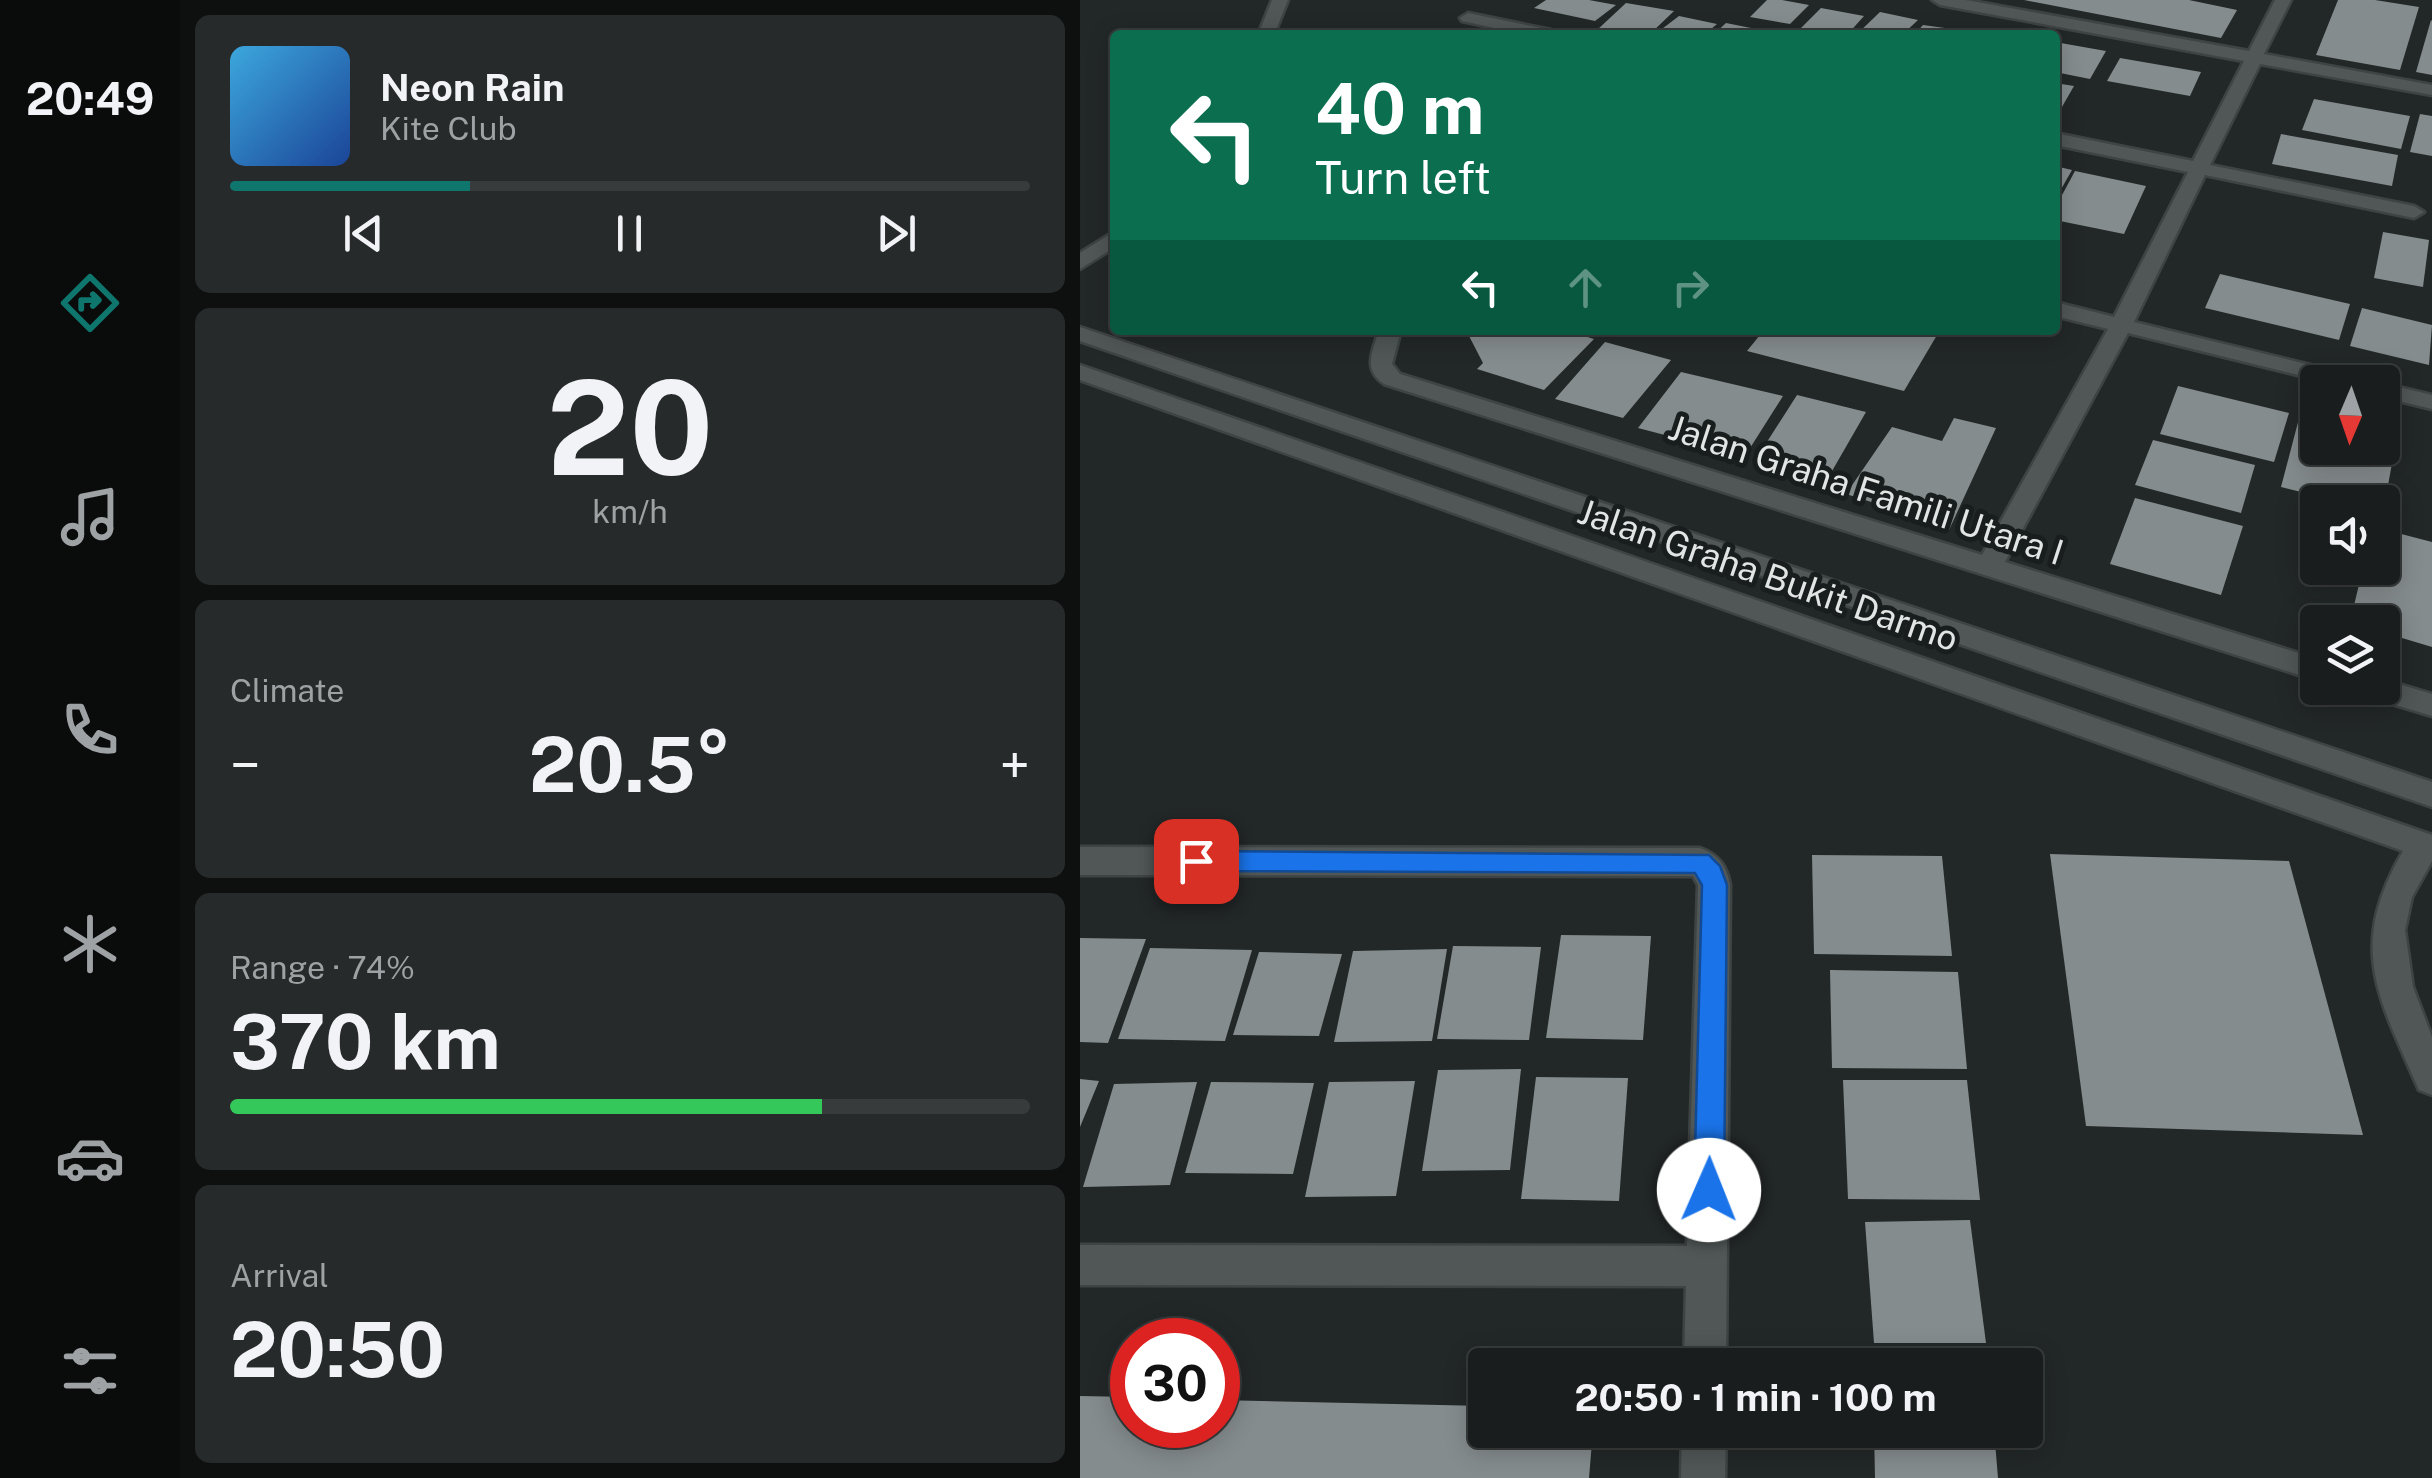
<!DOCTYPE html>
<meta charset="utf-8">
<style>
body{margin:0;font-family:"Public Sans",sans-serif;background:#272a2a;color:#f1f3f6;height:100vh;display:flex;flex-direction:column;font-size:38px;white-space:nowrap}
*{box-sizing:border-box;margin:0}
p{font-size:32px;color:#9fa2a4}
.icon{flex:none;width:55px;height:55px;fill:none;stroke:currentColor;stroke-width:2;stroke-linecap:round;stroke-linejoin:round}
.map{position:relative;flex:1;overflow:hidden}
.drawer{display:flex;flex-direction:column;gap:15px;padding:15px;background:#0e1010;width:900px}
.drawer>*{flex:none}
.banner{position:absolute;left:30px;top:30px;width:950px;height:305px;border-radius:10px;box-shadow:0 5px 25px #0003,0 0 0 2px #383b3b;background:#0b6e4f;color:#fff;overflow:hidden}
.needle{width:65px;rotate:182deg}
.buttons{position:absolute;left:1220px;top:365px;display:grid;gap:20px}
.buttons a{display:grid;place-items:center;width:100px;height:100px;border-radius:10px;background:#1a1d1d;box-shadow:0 5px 25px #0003,0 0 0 2px #383b3b;font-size:50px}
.speed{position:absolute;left:30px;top:1318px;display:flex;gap:20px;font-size:50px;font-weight:700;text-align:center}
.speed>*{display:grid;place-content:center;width:130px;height:130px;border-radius:50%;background:#1a1d1d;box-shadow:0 5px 25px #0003,0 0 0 2px #383b3b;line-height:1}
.speed .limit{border:15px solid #d22;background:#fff;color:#111}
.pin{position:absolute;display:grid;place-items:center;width:85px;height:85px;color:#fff;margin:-42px;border-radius:20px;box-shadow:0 5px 15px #0006}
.me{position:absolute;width:110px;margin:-55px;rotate:1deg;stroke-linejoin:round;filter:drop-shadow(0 0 8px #0008)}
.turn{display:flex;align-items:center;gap:35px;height:210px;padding:0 40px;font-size:45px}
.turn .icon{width:130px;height:130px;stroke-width:2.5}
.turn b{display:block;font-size:70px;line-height:85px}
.lanes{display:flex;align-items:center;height:95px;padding:0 40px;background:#0003;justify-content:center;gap:50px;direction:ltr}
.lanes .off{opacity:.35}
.big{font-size:75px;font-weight:700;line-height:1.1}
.drawer .card{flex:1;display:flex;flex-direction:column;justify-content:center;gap:15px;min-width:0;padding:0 35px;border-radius:15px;background:#272a2a}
.drawer .dial{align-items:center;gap:0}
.dial b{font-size:130px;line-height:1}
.song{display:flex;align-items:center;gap:30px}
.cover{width:120px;height:120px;border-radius:15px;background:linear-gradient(135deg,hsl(200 70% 55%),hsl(220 70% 35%))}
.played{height:10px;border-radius:5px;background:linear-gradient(90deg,#0f766e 30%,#383b3b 30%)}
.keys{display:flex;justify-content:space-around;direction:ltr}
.heat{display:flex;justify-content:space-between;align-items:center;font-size:55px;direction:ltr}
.charge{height:15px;border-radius:8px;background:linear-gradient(90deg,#34c759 74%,#383b3b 0)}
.trip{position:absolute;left:388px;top:1348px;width:575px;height:100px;border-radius:10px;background:#1a1d1d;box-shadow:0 5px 25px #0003,0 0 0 2px #383b3b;font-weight:700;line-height:100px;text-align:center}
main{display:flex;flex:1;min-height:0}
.dock{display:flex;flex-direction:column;width:180px;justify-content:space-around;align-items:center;background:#0a0c0c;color:#9fa2a4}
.dock .icon{width:70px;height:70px}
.dock .selected{color:#0f766e}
.dock b{font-size:45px;color:#f1f3f6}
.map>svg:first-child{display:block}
.building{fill:#858c8d}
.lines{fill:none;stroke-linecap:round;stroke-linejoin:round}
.minor-casing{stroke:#3e4343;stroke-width:5}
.minor{fill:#505756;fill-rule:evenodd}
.route{fill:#1a73e8;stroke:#114b97;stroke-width:2.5}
.labels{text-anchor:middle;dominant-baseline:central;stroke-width:10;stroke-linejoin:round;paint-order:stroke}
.street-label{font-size:35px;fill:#e1e5e4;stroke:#181e1d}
</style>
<main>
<nav class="dock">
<b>20:49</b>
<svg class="icon selected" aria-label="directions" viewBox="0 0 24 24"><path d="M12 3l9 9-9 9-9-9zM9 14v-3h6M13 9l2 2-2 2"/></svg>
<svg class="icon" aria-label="music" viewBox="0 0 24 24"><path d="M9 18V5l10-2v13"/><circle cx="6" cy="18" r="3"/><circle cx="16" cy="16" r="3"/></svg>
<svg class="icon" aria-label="phone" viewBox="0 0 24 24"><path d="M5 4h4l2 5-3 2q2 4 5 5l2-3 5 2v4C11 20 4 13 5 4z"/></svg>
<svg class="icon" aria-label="climate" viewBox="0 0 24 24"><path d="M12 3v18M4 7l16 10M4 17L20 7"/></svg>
<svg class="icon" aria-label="car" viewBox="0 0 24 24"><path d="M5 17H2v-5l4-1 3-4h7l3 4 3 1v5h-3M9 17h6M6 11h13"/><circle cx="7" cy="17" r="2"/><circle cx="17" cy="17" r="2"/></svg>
<svg class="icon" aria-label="filters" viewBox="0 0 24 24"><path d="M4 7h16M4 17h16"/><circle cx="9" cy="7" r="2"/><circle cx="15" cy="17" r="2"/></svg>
</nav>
<section class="drawer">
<div class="card">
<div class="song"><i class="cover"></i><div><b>Neon Rain</b><p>Kite Club</p></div></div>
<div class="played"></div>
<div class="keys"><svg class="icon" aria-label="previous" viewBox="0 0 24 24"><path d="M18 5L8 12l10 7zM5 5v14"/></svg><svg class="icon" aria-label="pause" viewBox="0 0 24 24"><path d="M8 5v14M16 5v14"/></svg><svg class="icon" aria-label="next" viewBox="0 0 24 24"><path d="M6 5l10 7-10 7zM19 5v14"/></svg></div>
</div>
<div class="card dial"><b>20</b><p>km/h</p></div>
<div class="card"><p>Climate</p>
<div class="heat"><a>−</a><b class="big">20.5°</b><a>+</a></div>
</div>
<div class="card"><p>Range · 74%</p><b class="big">370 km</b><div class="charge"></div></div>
<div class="card"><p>Arrival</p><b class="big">20:50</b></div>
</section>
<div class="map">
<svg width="1352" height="1478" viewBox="0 0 1352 1478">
<rect width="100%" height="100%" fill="#222727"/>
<g class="building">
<path d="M466,0h43l27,5 -21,16 -61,-13z"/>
<path d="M687,0h15l27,5 -19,19 -40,-7z"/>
<path d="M944,0h165l48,10 -16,28z"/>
<path d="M1258,0h37l44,7 -19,63 -84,-15z"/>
<path d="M546,3l48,8 -25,24 -52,-5z"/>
<path d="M741,8l43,8 -17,19 -48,-5z"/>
<path d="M800,12l38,8 -16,15h-46z"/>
<path d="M599,16l38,8 -13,11h-50z"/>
<path d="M1351,20l1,1v54l-16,-3z"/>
<path d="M646,23l50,10 3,-3 17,5h-83z"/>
<path d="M843,25l29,4 -4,6h-34z"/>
<path d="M975,42l51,9 -16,28 -35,-7z"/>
<path d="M1040,58l81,14 -11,24 -83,-15z"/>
<path d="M975,83l19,3 -19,33z"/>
<path d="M1234,99l96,17 -9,33 -99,-19z"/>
<path d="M1340,114l12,2v40l-22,-4z"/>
<path d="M1201,134l117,21 -6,31 -120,-22z"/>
<path d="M975,166l17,4 -17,30z"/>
<path d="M995,171l71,15 -22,48 -69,-14v-12z"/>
<path d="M1303,232l46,8 -6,47 -49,-9z"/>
<path d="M1140,274l130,30 -11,36 -134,-32z"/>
<path d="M1282,308l70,17 -3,40 -79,-19z"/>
<path d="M394,330h90l30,9 -50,51 -67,-21 6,-6 -14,-27z"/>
<path d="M684,330h176l-36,61 -157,-40z"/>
<path d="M525,342l66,18 -48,58 -68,-19z"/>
<path d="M601,372l102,24 -38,60 -107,-28z"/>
<path d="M1098,386l111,27 -15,49 -114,-28z"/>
<path d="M717,395l69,17 -38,66 -72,-19z"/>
<path d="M1222,407l16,4v37h64v-22l16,4 -13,72h-44l-60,-15z"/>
<path d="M874,418l42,10 -47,102 -46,-12 3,-5 -60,-19 46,-67 50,14z"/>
<path d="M1073,440l102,25 -14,48 -106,-28z"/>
<path d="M1055,498l108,28 -22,69 -111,-31z"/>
<path d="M1302,529l50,13v105l-50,-15v-10h-32l13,-54h19z"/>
<path d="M970,854l239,7 74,274 -277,-9z"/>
<path d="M732,855l130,1 10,100 -138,-2z"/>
<path d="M481,935l90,1 -8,104 -97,-2z"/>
<path d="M0,938l66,1 -38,104 -28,-1z"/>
<path d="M373,946l88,1 -12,93 -92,-1z"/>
<path d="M70,948l102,2 -27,91 -107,-2z"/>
<path d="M367,949l-15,92 -98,1 19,-91z"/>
<path d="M179,952l83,2 -23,82 -86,-1z"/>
<path d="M750,970l128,2 9,97 -135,-1z"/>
<path d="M441,1069l-11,101 -88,1 16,-101z"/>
<path d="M456,1077l92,1 -9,123 -98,-2z"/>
<path d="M0,1079l19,2 -19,46z"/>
<path d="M763,1080h124l13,120 -132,-1z"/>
<path d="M335,1081l-19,115 -91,1 24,-115z"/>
<path d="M117,1082l-27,103 -87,2 31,-103z"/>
<path d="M131,1082l103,1 -21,91 -108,-1z"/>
<path d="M890,1220l16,123h-112l-9,-121z"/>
<path d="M0,1396l52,1v28h86v-25l267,6v24h108l-4,48h-509z"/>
<path d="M794,1430h120l4,48h-123z"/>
</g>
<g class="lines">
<defs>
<g id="minor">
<path d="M192,0h16l-14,35h-16z"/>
<path d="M852,0h34l283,51 26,-51h16l-27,54 168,31v10l-172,-31 -50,101 204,41 10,6 -10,6 -209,-43 -71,147 226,55 3,5h-37l-198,-49 -123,229 313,97v22l-934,-297c-22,-15 -11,-33 -5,-54h22l-9,34 8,10 582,181 126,-226 -53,-13v-14l59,15 74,-145 -133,-27v-12l138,28 51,-100 -304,-56z"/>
<path d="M388,13l83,17 8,5h-32l-65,-14 -2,-3z"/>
<path d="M35,231v16l-35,22v-16z"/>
<path d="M0,327l1352,455v25l-1352,-466z"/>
<path d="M0,365l1352,470v26l-20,36 -7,33 8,57 19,50v58l-13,-5c-41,-94 -72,-142 -16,-239l-1323,-471z"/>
<path d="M1302,383l50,12v14l-50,-12z"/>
<path d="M1302,679l50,15v22l-66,-20 -4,-8h20z"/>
<path d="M0,847l620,1c19,7 27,18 30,37l-4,480h-42l2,-79 -606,-1v-40l607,1 11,-361 -5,-9 -613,-1z"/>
<path d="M602,1430h44l-1,48h-44z"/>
</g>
</defs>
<use href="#minor" class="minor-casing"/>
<use href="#minor" class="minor"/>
</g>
<path class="route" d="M116,851l513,4 11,11 7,19 -3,305 -5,10 -10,4 -10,-4 -5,-10 8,-305 -7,-12 -499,-2 -8,-3 -4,-7 4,-7z"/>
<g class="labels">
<g class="street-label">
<text transform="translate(786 490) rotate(18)">Jalan Graha Famili Utara I</text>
<text transform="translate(688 575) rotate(19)">Jalan Graha Bukit Darmo</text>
</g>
</g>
</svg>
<div class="buttons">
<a><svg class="needle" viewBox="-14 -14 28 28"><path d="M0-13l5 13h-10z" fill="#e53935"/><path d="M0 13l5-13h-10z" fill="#9fa2a4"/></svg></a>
<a><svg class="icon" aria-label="sound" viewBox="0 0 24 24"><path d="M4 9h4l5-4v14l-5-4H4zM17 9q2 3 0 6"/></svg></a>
<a><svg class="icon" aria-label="layers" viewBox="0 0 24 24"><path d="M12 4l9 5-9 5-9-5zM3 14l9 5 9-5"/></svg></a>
</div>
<div class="speed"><div class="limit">30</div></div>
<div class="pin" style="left:116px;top:861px;background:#d93025"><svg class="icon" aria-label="arrive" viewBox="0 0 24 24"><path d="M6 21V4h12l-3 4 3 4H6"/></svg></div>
<svg class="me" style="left:629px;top:1190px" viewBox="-20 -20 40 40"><circle r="19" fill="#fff"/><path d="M0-13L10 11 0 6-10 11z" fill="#1a73e8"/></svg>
<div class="trip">20:50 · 1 min · 100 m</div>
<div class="banner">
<div class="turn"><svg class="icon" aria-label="left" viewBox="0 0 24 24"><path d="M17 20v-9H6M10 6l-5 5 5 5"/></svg><div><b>40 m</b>Turn left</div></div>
<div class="lanes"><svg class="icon" aria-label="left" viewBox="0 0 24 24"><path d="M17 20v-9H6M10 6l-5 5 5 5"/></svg><svg class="icon off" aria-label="ahead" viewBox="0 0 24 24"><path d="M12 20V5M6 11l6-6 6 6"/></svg><svg class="icon off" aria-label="right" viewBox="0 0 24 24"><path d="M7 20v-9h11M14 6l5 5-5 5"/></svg></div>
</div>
</div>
</main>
